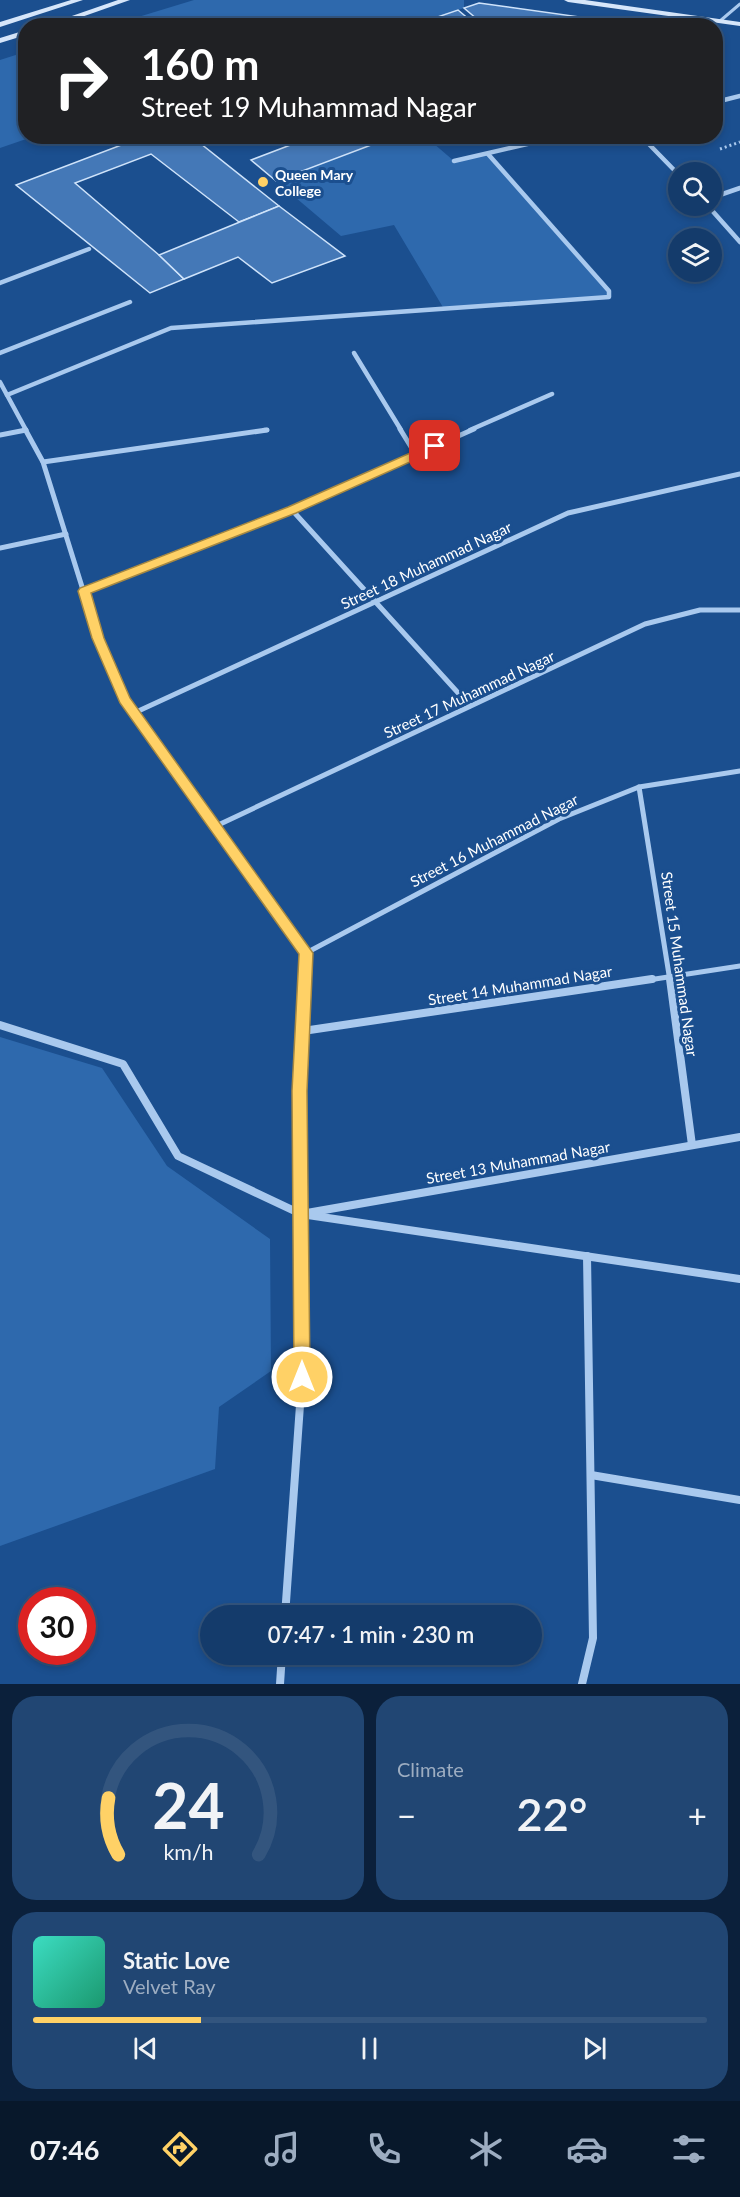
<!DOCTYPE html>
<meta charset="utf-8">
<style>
body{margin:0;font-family:Lato,sans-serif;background:#214673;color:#f1f3f6;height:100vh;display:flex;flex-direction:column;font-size:22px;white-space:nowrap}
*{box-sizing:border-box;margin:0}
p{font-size:20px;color:#9dadc1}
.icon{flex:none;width:33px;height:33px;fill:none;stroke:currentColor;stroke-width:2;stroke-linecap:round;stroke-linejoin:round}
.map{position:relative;height:1684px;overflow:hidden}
.sheet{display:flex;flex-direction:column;gap:12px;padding:12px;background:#0b203b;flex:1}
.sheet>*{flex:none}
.banner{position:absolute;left:18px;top:18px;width:705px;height:126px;border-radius:24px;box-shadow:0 3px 9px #0003,0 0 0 2px #33557e;background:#202124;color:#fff;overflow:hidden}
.tools{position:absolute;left:668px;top:162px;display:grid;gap:12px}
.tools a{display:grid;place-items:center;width:54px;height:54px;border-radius:50%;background:#143b6b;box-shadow:0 3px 9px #0003,0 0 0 2px #33557e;font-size:30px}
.speed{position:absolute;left:18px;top:1587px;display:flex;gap:12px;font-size:30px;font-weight:700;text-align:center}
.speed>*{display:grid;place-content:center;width:78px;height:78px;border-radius:50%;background:#143b6b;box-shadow:0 3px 9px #0003,0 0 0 2px #33557e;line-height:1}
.speed .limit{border:9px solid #d22;background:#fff;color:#111}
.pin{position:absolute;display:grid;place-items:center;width:51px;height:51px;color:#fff;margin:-26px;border-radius:12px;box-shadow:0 3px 9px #0006}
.me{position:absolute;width:66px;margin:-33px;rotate:0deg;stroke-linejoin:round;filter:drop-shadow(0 0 4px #0008)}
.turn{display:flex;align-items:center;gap:21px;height:126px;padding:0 24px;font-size:27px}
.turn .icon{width:78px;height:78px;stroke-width:2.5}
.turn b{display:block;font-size:42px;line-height:51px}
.big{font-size:45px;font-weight:600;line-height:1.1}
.sheet .card{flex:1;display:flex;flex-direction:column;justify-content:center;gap:9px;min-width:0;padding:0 21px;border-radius:24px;background:#214673}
.sheet .dial{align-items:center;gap:0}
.dial svg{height:156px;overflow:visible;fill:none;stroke:#33557e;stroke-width:7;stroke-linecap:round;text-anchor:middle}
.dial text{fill:#f1f3f6;stroke:none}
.song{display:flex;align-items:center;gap:18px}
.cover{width:72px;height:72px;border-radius:9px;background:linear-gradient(135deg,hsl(170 70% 55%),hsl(160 70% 35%))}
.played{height:6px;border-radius:3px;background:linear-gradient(90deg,#ffd166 25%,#33557e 25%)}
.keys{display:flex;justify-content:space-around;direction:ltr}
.heat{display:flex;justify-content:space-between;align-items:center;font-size:33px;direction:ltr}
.sheet .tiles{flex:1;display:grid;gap:12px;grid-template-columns:1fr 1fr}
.card:last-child{grid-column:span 2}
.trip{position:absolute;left:200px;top:1605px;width:342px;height:60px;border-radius:30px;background:#143b6b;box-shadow:0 3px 9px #0003,0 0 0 2px #33557e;font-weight:600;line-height:60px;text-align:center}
.dock{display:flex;height:96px;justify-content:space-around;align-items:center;background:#08182b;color:#9dadc1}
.dock .icon{width:42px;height:42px}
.dock .on{color:#ffd166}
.dock b{font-size:27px;color:#f1f3f6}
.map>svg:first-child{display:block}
.green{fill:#2e69ad}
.building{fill:#4478b7;stroke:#cfe3fa;stroke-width:1.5}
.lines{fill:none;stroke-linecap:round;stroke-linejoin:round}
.path{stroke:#a9c9ee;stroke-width:3;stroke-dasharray:2 3;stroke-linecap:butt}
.lane{stroke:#a9c9ee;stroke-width:3}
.street-far2{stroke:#a9c9ee;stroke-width:4.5}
.street-far1{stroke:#a9c9ee;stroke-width:5}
.street{stroke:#a9c9ee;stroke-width:8}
.secondary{fill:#d6e6fa;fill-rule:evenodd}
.route{fill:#ffd166;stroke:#a68842;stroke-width:1.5}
.poi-dot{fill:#ffd166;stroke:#1b4f8f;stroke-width:2}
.labels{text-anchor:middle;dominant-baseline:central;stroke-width:6;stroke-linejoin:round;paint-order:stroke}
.far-poi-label{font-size:14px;font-weight:bold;fill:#fff;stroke:#1b4f8f;text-anchor:start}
.street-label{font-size:15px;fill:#fff;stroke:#1b4f8f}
</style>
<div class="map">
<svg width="740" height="1684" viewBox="0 0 740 1684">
<rect width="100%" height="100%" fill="#1b4f8f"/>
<g class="green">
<path d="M194,0h270v8l-53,18 -299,-1z"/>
<path d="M25,52l1,84 6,1 -32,11v-88z"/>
<path d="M389,137h37l28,24 34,-7 121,137v6l-165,12 -50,-84 -53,11 -65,-55z"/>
<path d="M0,1037l102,31 65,98 103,73 1,132 -52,36 -4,62 -215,77z"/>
</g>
<g class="building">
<path d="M479,3l144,20 -1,3 -138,-1 -20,-17z"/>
<path d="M458,10l19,16h-66z"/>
<path d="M145,136h46l88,70 -40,16 -88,-68 -76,29 84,72 25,24 -34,14 -134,-108z"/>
<path d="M314,136h81l-119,45 -25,-21z"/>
<path d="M279,206l66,50 -73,27 -34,-26 -54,22 -25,-24z"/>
</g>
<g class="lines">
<path class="path" d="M720,149l20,-7"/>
<path class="lane" d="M720,21l20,-17"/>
<g class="street-far2">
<path d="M716,102l24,-6"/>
<path d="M641,136l37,38"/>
<path d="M454,161l108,-25"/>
<path d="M711,198l29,-10"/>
<path d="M708,206l32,36"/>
<path d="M0,283l89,-34"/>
<path d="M0,353l130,-51"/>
<path d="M354,353l47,77"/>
<path d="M0,382l26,48"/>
<path d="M7,395l164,-67 438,-31v-6l-121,-137"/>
<path d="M24,430h2"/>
<path d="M264,430h3"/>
<path d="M470,430l82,-36"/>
</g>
<g class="street-far1">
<path d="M25,429l18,33 55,176 26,62 182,253 -1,28"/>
<path d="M400,429l16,26"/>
<path d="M0,435l26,-5"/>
<path d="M43,462l224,-32"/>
<path d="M292,510l178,196"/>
<path d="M0,548l66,-14"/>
<path d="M84,591l208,-81 182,-81"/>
<path d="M134,713l434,-200 172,-39"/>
<path d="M639,787l31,194"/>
<path d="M216,826l429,-202 55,-14h40"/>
<path d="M306,953l253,-134 80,-32 101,-16"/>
<path d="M642,981l98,-15"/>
</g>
<g class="street">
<path d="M670,979l22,166"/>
<path d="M0,1025l123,39 55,92 123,58 439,65"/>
<path d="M303,1031l349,-52"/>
<path d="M307,1213l433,-76"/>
<path d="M591,1475l149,25"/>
<path d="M285,1616l17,-239 -3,-286 6,-112"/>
<path d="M280,1684l2,-30"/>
<path d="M582,1684l11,-46 -6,-382"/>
</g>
<g class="secondary">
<path d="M71,0h12l-83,27v-5z"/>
<path d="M118,0h12l-74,26h-13z"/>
<path d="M564,0h21l155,22v4l-172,-24z"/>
<path d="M26,30v5l-26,8v-5z"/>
</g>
</g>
<path class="route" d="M435,442l4,1v6l-143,64 -205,80 13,45 26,60 183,255 -6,138 3,286 -2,6 -6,2 -6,-2 -2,-6 -2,-286 7,-137 -179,-251 -28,-65 -14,-47 2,-3 208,-81z"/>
<circle class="poi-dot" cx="263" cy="182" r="6"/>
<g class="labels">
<g class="far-poi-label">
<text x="275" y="174">Queen Mary<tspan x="275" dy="16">College</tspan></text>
</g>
<g class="street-label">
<text transform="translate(426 565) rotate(-25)">Street 18 Muhammad Nagar</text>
<text transform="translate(469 694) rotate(-25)">Street 17 Muhammad Nagar</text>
<text transform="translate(494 840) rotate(-27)">Street 16 Muhammad Nagar</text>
<text transform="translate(680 964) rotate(82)">Street 15 Muhammad Nagar</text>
<text transform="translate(520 985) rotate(-9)">Street 14 Muhammad Nagar</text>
<text transform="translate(518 1162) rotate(-10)">Street 13 Muhammad Nagar</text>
</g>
</g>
</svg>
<div class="tools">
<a><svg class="icon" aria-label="search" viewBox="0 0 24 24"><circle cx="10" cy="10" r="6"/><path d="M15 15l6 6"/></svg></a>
<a><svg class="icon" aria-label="layers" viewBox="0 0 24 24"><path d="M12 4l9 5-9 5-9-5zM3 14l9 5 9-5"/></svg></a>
</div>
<div class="speed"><div class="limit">30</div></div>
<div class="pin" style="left:435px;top:446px;background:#d93025"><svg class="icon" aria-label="arrive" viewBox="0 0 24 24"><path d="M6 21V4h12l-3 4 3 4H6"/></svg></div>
<svg class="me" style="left:302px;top:1377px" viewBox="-20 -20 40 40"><circle r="17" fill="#ffd166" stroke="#fff" stroke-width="3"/><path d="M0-11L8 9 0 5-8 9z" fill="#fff"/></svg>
<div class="trip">07:47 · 1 min · 230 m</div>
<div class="banner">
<div class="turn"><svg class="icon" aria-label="right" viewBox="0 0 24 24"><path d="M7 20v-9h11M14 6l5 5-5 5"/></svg><div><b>160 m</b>Street 19 Muhammad Nagar</div></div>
</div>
</div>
<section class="sheet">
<div class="tiles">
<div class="card dial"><svg viewBox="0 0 100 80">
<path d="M14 69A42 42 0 1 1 86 69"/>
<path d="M14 69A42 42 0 0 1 9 40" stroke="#ffd166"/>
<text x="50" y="56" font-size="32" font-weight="700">24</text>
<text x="50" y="72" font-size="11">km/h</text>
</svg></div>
<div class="card"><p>Climate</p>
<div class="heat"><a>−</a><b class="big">22°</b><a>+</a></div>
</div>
<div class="card">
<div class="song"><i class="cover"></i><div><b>Static Love</b><p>Velvet Ray</p></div></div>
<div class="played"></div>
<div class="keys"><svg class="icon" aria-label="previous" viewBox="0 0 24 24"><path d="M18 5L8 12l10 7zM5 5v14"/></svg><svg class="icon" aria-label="pause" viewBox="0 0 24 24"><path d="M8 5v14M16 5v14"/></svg><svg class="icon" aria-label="next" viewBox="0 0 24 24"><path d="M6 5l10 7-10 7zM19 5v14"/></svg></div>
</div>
</div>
</section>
<nav class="dock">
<b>07:46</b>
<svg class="icon on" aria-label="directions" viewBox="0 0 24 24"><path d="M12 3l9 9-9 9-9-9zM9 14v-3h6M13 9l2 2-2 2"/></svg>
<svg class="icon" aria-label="music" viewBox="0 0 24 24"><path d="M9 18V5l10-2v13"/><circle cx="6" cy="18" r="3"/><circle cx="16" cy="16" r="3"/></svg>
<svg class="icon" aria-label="phone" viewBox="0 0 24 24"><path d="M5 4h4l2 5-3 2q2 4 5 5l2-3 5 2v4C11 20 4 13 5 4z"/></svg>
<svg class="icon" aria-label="climate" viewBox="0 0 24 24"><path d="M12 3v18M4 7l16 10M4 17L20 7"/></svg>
<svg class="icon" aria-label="car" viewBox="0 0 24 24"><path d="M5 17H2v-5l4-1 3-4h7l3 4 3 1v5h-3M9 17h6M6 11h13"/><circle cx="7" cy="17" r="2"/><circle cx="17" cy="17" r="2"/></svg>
<svg class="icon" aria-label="filters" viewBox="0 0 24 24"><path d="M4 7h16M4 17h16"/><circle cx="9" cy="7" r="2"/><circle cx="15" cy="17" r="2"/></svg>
</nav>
